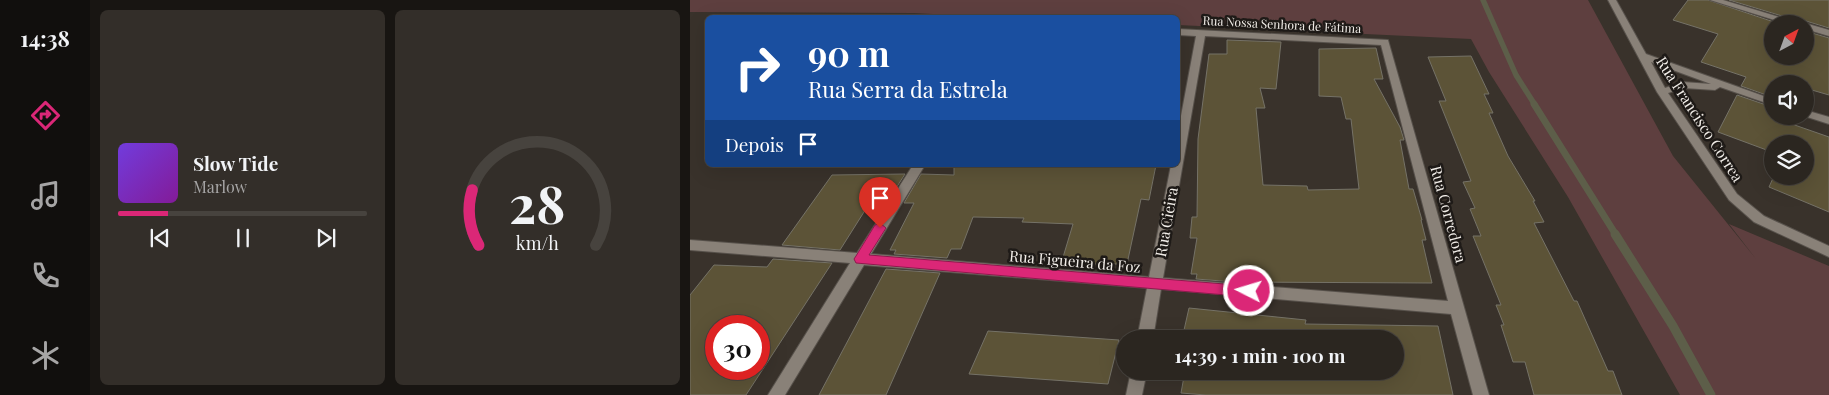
<!DOCTYPE html>
<html lang="pt">
<meta charset="utf-8">
<style>
body{margin:0;font-family:"Playfair Display",serif;background:#332e29;color:#f1f3f6;height:100vh;display:flex;flex-direction:column;font-size:19px;white-space:nowrap}
*{box-sizing:border-box;margin:0}
p{font-size:16px;color:#a6a5a5}
.icon{flex:none;width:28px;height:28px;fill:none;stroke:currentColor;stroke-width:2;stroke-linecap:round;stroke-linejoin:round}
.map{position:relative;flex:1;overflow:hidden}
.sheet{display:flex;flex-direction:column;gap:10px;padding:10px;background:#181512;width:600px}
.sheet>*{flex:none}
.banner{position:absolute;left:15px;top:15px;width:475px;height:152px;border-radius:8px;box-shadow:0 5px 20px #0002,0 0 0 1px #47433e;background:#1a4fa0;color:#fff;overflow:hidden}
.needle{width:32px;rotate:41deg}
.tools{position:absolute;left:1074px;top:15px;display:grid;gap:10px}
.tools a{display:grid;place-items:center;width:50px;height:50px;border-radius:50%;background:#2b2620;box-shadow:0 5px 20px #0002,0 0 0 1px #47433e;font-size:25px}
.speed{position:absolute;left:15px;top:315px;display:flex;gap:10px;font-size:25px;font-weight:700;text-align:center}
.speed>*{display:grid;place-content:center;width:65px;height:65px;border-radius:50%;background:#2b2620;box-shadow:0 5px 20px #0002,0 0 0 1px #47433e;line-height:1}
.speed .limit{border:8px solid #d22;background:#fff;color:#111}
.pin{position:absolute;display:grid;place-items:center;width:42px;height:42px;color:#fff;margin:-51px -21px;border-radius:50% 50% 50% 0;rotate:-45deg;box-shadow:0 0 5px #0007}
.pin .icon{rotate:45deg}
.me{position:absolute;width:55px;margin:-28px;rotate:275deg;stroke-linejoin:round;filter:drop-shadow(0 0 4px #0008)}
.turn{display:flex;align-items:center;gap:18px;height:105px;padding:0 20px;font-size:22px}
.turn .icon{width:65px;height:65px;stroke-width:2.5}
.turn b{display:block;font-size:35px;line-height:42px}
.then{display:flex;align-items:center;height:48px;padding:0 20px;background:#0003;gap:10px;font-size:19px}
.sheet .widget{flex:1;display:flex;flex-direction:column;justify-content:center;gap:8px;min-width:0;padding:0 18px;border-radius:8px;background:#332e29}
.sheet .dial{align-items:center;gap:0}
.dial svg{height:130px;overflow:visible;fill:none;stroke:#47433e;stroke-width:7;stroke-linecap:round;text-anchor:middle}
.dial text{fill:#f1f3f6;stroke:none}
.song{display:flex;align-items:center;gap:15px}
.cover{width:60px;height:60px;border-radius:8px;background:linear-gradient(135deg,hsl(260 70% 55%),hsl(290 70% 35%))}
.played{height:5px;border-radius:2px;background:linear-gradient(90deg,#db2777 20%,#47433e 20%)}
.keys{display:flex;justify-content:space-around;direction:ltr}
.sheet .tiles{flex:1;display:grid;gap:10px;grid-template-columns:repeat(2,1fr)}
.trip{position:absolute;left:426px;top:330px;width:288px;height:50px;border-radius:25px;background:#2b2620;box-shadow:0 5px 20px #0002,0 0 0 1px #47433e;font-weight:700;line-height:50px;text-align:center}
main{display:flex;flex:1;min-height:0}
.tab-bar{display:flex;flex-direction:column;width:90px;justify-content:space-around;align-items:center;background:#110f0d;color:#a6a5a5}
.tab-bar .icon{width:35px;height:35px}
.tab-bar .current{color:#db2777}
.tab-bar b{font-size:22px;color:#f1f3f6}
.map>svg:first-child{display:block}
.green{fill:#5e3f3f}
.lines{fill:none;stroke-linecap:round;stroke-linejoin:round}
.stream-far2{stroke:#5d5e49;stroke-width:5.5}
.stream-far1{stroke:#5d5e49;stroke-width:7}
.stream{stroke:#5d5e49;stroke-width:9}
.building{fill:#5c5337;stroke:#757267;fill-rule:evenodd}
.minor-casing{stroke:#57514b;stroke-width:2}
.minor{fill:#898178;fill-rule:evenodd}
.route{fill:#db2777;stroke:#8e194d}
.labels{text-anchor:middle;dominant-baseline:central;stroke-width:5;stroke-linejoin:round;paint-order:stroke}
.far-street-label{font-size:12px;fill:#f2eee9;stroke:#1e1a17}
.street-label{font-size:15px;fill:#f2eee9;stroke:#1e1a17}
</style>
<main>
<nav class="tab-bar">
<b>14:38</b>
<svg class="icon current" aria-label="directions" viewBox="0 0 24 24"><path d="M12 3l9 9-9 9-9-9zM9 14v-3h6M13 9l2 2-2 2"/></svg>
<svg class="icon" aria-label="music" viewBox="0 0 24 24"><path d="M9 18V5l10-2v13"/><circle cx="6" cy="18" r="3"/><circle cx="16" cy="16" r="3"/></svg>
<svg class="icon" aria-label="phone" viewBox="0 0 24 24"><path d="M5 4h4l2 5-3 2q2 4 5 5l2-3 5 2v4C11 20 4 13 5 4z"/></svg>
<svg class="icon" aria-label="climate" viewBox="0 0 24 24"><path d="M12 3v18M4 7l16 10M4 17L20 7"/></svg>
</nav>
<section class="sheet">
<div class="tiles">
<div class="widget">
<div class="song"><i class="cover"></i><div><b>Slow Tide</b><p>Marlow</p></div></div>
<div class="played"></div>
<div class="keys"><svg class="icon" aria-label="previous" viewBox="0 0 24 24"><path d="M18 5L8 12l10 7zM5 5v14"/></svg><svg class="icon" aria-label="pause" viewBox="0 0 24 24"><path d="M8 5v14M16 5v14"/></svg><svg class="icon" aria-label="next" viewBox="0 0 24 24"><path d="M6 5l10 7-10 7zM19 5v14"/></svg></div>
</div>
<div class="widget dial"><svg viewBox="0 0 100 80">
<path d="M14 69A42 42 0 1 1 86 69"/>
<path d="M14 69A42 42 0 0 1 10 35" stroke="#db2777"/>
<text x="50" y="56" font-size="32" font-weight="700">28</text>
<text x="50" y="72" font-size="11">km/h</text>
</svg></div>
</div>
</section>
<div class="map">
<svg width="1139" height="395" viewBox="0 0 1139 395">
<rect width="100%" height="100%" fill="#39322b"/>
<path class="green" d="M0,0h898l85,156 83,103 -27,-35 100,42v129h-149l-112,-198 -79,-125 -18,-33 -293,-14v-7h-170l-94,-5 -224,-1z"/>
<g class="lines">
<path class="stream-far2" d="M793,0l33,75 19,30"/>
<path class="stream-far1" d="M844,104l82,131"/>
<path class="stream" d="M925,234l58,92 38,69"/>
</g>
<g class="building">
<path d="M998,0h20l72,24h-8v32h33v-25l24,7v57l-24,-7v-4h-33v13l-31,-11 5,-9 -45,-15 17,-28 -45,-14z"/>
<path d="M1039,0h100v28l-23,-7 -4,1z"/>
<path d="M537,40l54,2 -5,47 -16,-1 5,20h-9l7,77 44,1 1,4 51,-1 -8,-70h-5l-5,-22 -22,-1v-47l57,-1 7,31h-9l26,48 4,13h-4l9,49h4l9,31h-1l5,20h-4l10,43 -197,-1 -39,-3 1,-5h-6l6,-36h-7l2,-21h5l1,-78 11,-85h18z"/>
<path d="M781,56l18,38h-5l9,19h-4l19,43 27,45h-2l11,21 -10,1 40,78h3l31,70h5l9,24h-88l-9,-33h-12l-12,-37h3l-8,-20h5l-28,-69h8l-11,-27 5,-1 -12,-26 8,-1 -32,-80h7l-18,-44z"/>
<path d="M1047,95l35,12v9h16l-2,6 43,15v75l-60,-25 5,-11h31v-32h-33v8l-54,-20z"/>
<path d="M264,165h202l-7,35 -8,-1 -14,65h-66l12,-40 -51,-2 2,-4 -51,-1 -12,32h-10l-4,9 -53,-4 2,-4h-6l24,-47h-10l17,-29 33,1z"/>
<path d="M215,174l-19,30h-17l-29,46 -58,-5 50,-70z"/>
<path d="M83,259l59,4 -86,132h-56v-100l24,-30 53,2zM26,326h43v43h-43z"/>
<path d="M196,269l54,4 -54,122h-67z"/>
<path d="M499,308l117,12 -1,4 133,2 15,69h-247l-25,-2 4,-22h210v-32h-213z"/>
<path d="M298,331l131,9 -11,44 -139,-10z"/>
</g>
<g class="lines">
<defs>
<g id="minor">
<path d="M918,0h8l30,54 126,45v6l-52,-18 -5,3 -31,-2 -16,5 69,101 27,22 65,30v11l-75,-35 -25,-22 -72,-108zM961,62l60,22 -28,-2 -18,6z"/>
<path d="M1020,0h13l79,24h-15z"/>
<path d="M1115,23l24,7v6l-24,-7v-5h-2z"/>
<path d="M488,29l210,11 101,355h-16l-22,-81 -290,-25 -8,50h-16l10,-51 -283,-23 -79,130h-17l82,-132 -160,-13v-10l167,13 56,-88h12l-54,89 278,23 22,-112h7v-33l18,-96 -18,-1zM515,36l176,9 67,256 -285,-23z"/>
<path d="M1115,110l24,7v7l-25,-8z"/>
<path d="M441,371h16l-5,24h-16z"/>
</g>
</defs>
<use href="#minor" class="minor-casing"/>
<use href="#minor" class="minor"/>
</g>
<path class="route" d="M190,223l6,5 -17,27 380,31 5,1 2,4 -2,4 -5,2 -393,-34 -2,-4 2,-3 19,-31z"/>
<g class="labels">
<g class="far-street-label">
<text transform="translate(592 24) rotate(3)">Rua Nossa Senhora de Fátima</text>
</g>
<g class="street-label">
<text transform="translate(1010 119) rotate(57)">Rua Francisco Correa</text>
<text transform="translate(759 214) rotate(75)">Rua Corredora</text>
<text transform="translate(476 222) rotate(-80)">Rua Cieira</text>
<text transform="translate(385 261) rotate(5)">Rua Figueira da Foz</text>
</g>
</g>
</svg>
<div class="tools">
<a><svg class="needle" viewBox="-14 -14 28 28"><path d="M0-13l5 13h-10z" fill="#e53935"/><path d="M0 13l5-13h-10z" fill="#a6a5a5"/></svg></a>
<a><svg class="icon" aria-label="sound" viewBox="0 0 24 24"><path d="M4 9h4l5-4v14l-5-4H4zM17 9q2 3 0 6"/></svg></a>
<a><svg class="icon" aria-label="layers" viewBox="0 0 24 24"><path d="M12 4l9 5-9 5-9-5zM3 14l9 5 9-5"/></svg></a>
</div>
<div class="speed"><div class="limit">30</div></div>
<div class="pin" style="left:190px;top:228px;background:#d93025"><svg class="icon" aria-label="arrive" viewBox="0 0 24 24"><path d="M6 21V4h12l-3 4 3 4H6"/></svg></div>
<svg class="me" style="left:559px;top:291px" viewBox="-20 -20 40 40"><circle r="17" fill="#db2777" stroke="#fff" stroke-width="3"/><path d="M0-11L8 9 0 5-8 9z" fill="#fff"/></svg>
<div class="trip">14:39 · 1 min · 100 m</div>
<div class="banner">
<div class="turn"><svg class="icon" aria-label="right" viewBox="0 0 24 24"><path d="M7 20v-9h11M14 6l5 5-5 5"/></svg><div><b>90 m</b>Rua Serra da Estrela</div></div>
<div class="then">Depois<svg class="icon" aria-label="arrive" viewBox="0 0 24 24"><path d="M6 21V4h12l-3 4 3 4H6"/></svg></div>
</div>
</div>
</main>
